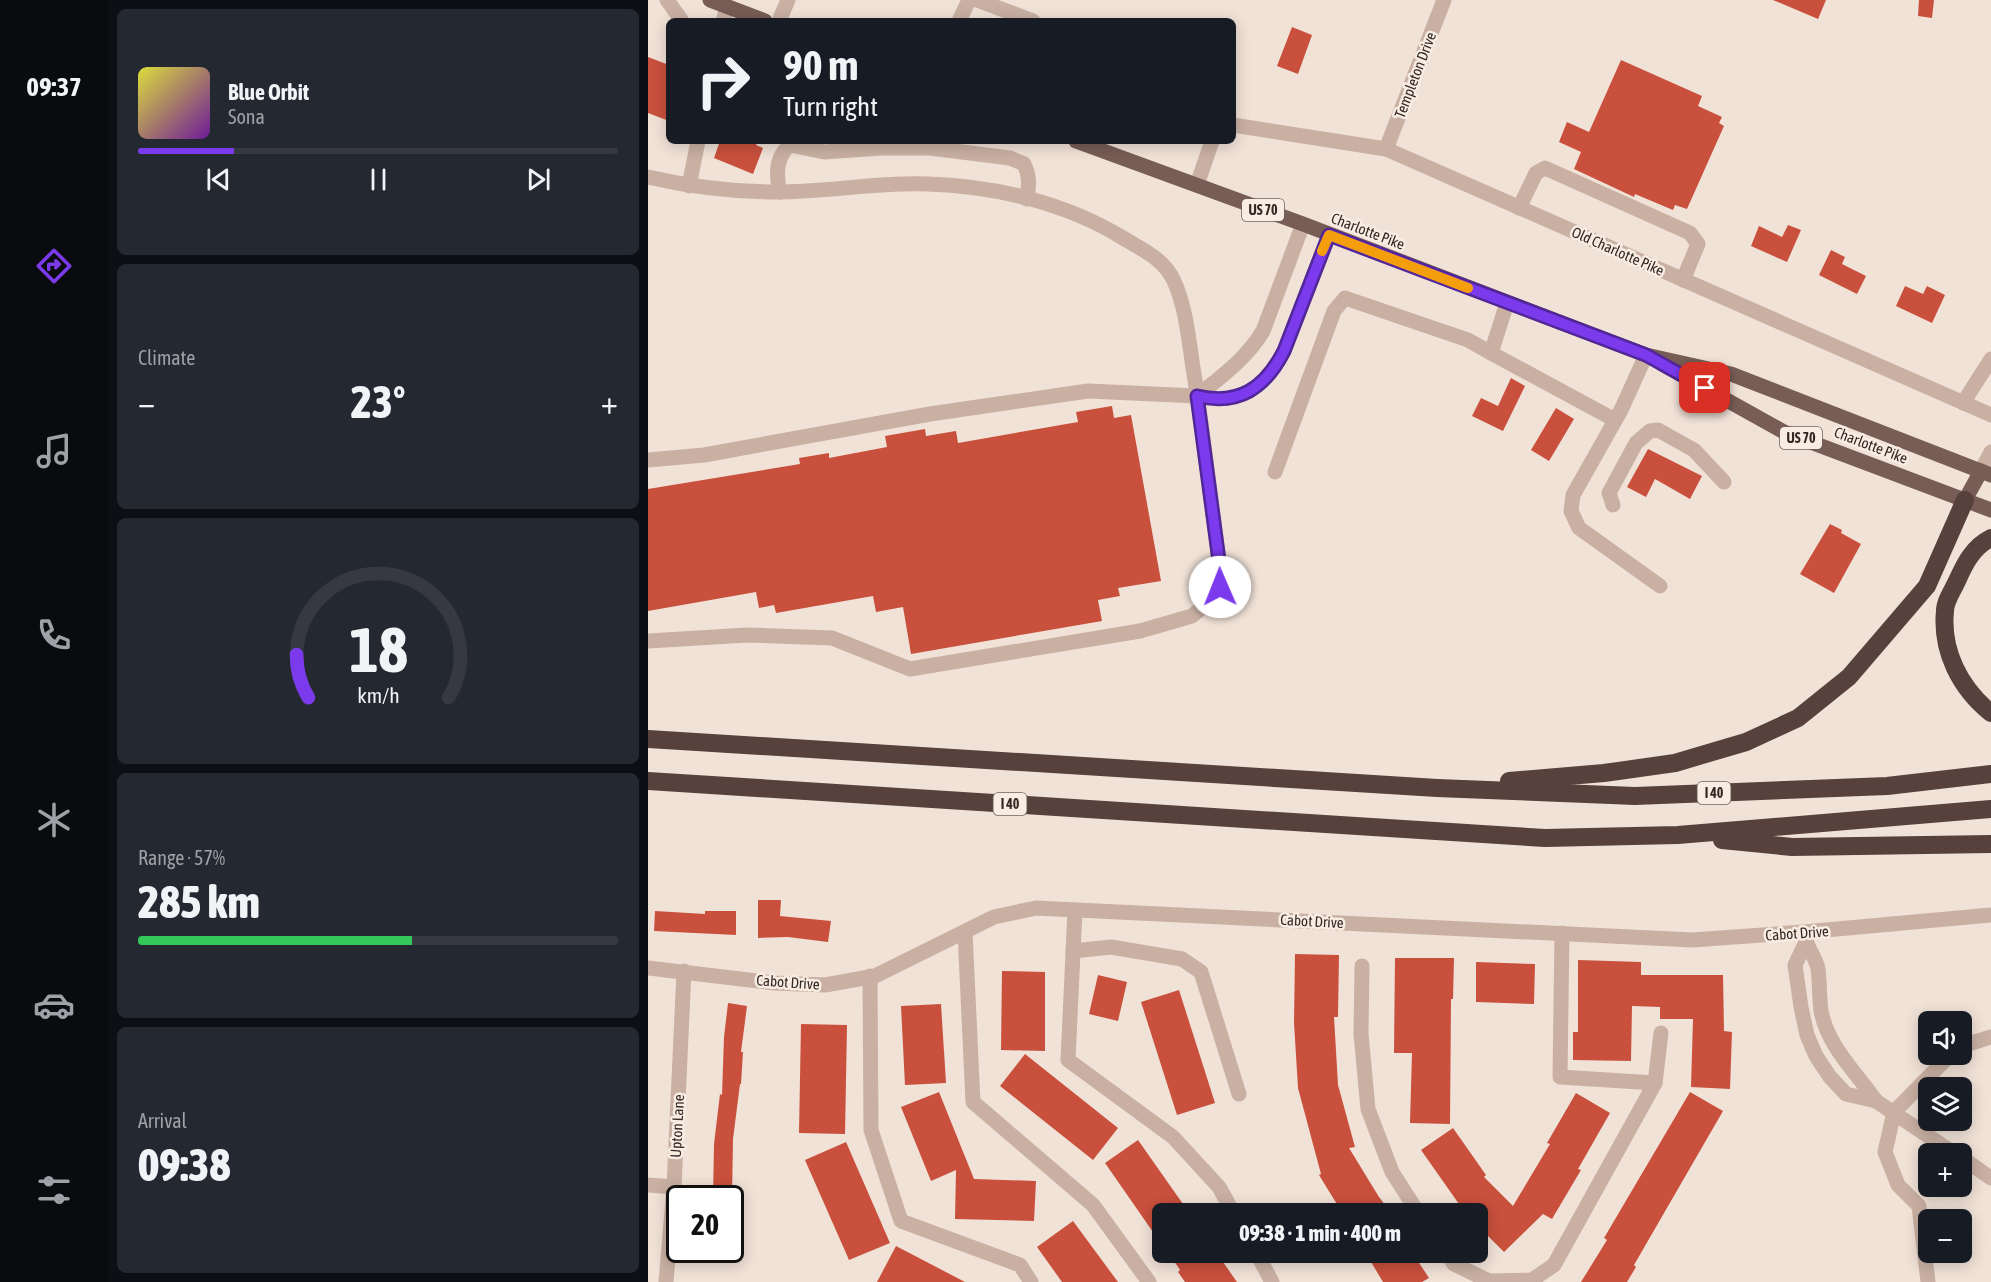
<!DOCTYPE html>
<meta charset="utf-8">
<style>
body{margin:0;font-family:"Asap Condensed",sans-serif;background:#242831;color:#f1f3f6;height:100vh;display:flex;flex-direction:column;font-size:22px;white-space:nowrap}
*{box-sizing:border-box;margin:0}
p{font-size:20px;color:#9ea1a6}
.icon{flex:none;width:33px;height:33px;fill:none;stroke:currentColor;stroke-width:2;stroke-linecap:round;stroke-linejoin:round}
.map{position:relative;flex:1;overflow:hidden}
.panel{display:flex;flex-direction:column;gap:9px;padding:9px;background:#0d0f14;width:540px}
.panel>*{flex:none}
.banner{position:absolute;left:18px;top:18px;width:570px;height:126px;border-radius:9px;box-shadow:0 3px 15px #0003;background:#171b24;color:#f1f3f6;overflow:hidden}
.fabs{position:absolute;left:1270px;top:1011px;display:grid;gap:12px}
.fabs a{display:grid;place-items:center;width:54px;height:54px;border-radius:9px;background:#171b24;box-shadow:0 3px 15px #0003;font-size:30px}
.speed{position:absolute;left:18px;top:1185px;display:flex;gap:12px;font-size:30px;font-weight:700;text-align:center}
.speed>*{display:grid;place-content:center;width:78px;height:78px;border-radius:50%;background:#171b24;box-shadow:0 3px 15px #0003;line-height:1}
.speed .limit{border:3px solid #111;border-radius:9px;background:#fff;color:#111}
.pin{position:absolute;display:grid;place-items:center;width:51px;height:51px;color:#fff;margin:-26px;border-radius:12px;box-shadow:0 3px 9px #0006}
.me{position:absolute;width:66px;margin:-33px;rotate:359deg;stroke-linejoin:round;filter:drop-shadow(0 0 4px #0008)}
.turn{display:flex;align-items:center;gap:21px;height:126px;padding:0 18px;font-size:27px}
.turn .icon{width:78px;height:78px;stroke-width:2.5}
.turn b{display:block;font-size:42px;line-height:51px}
.big{font-size:45px;font-weight:800;line-height:1.1}
.panel .widget{flex:1;display:flex;flex-direction:column;justify-content:center;gap:9px;min-width:0;padding:0 21px;border-radius:9px;background:#242831}
.panel .dial{align-items:center;gap:0}
.dial svg{height:156px;overflow:visible;fill:none;stroke:#363941;stroke-width:7;stroke-linecap:round;text-anchor:middle}
.dial text{fill:#f1f3f6;stroke:none}
.song{display:flex;align-items:center;gap:18px}
.cover{width:72px;height:72px;border-radius:9px;background:linear-gradient(135deg,hsl(60 70% 55%),hsl(280 70% 35%))}
.played{height:6px;border-radius:3px;background:linear-gradient(90deg,#7c3aed 20%,#363941 20%)}
.keys{display:flex;justify-content:space-around;direction:ltr}
.heat{display:flex;justify-content:space-between;align-items:center;font-size:33px;direction:ltr}
.charge{height:9px;border-radius:4px;background:linear-gradient(90deg,#34c759 57%,#363941 0)}
.trip{position:absolute;left:504px;top:1203px;width:336px;height:60px;border-radius:9px;background:#171b24;box-shadow:0 3px 15px #0003;font-weight:800;line-height:60px;text-align:center}
main{display:flex;flex:1;min-height:0}
.tabs{display:flex;flex-direction:column;width:108px;justify-content:space-around;align-items:center;background:#090b0e;color:#9ea1a6}
.tabs .icon{width:42px;height:42px}
.tabs .selected{color:#7c3aed}
.tabs b{font-size:27px;color:#f1f3f6}
.map>svg:first-child{display:block}
.building{fill:#c9503d}
.lines{fill:none;stroke-linecap:round;stroke-linejoin:round}
.minor{stroke:#c9b0a3;stroke-width:15}
.major{stroke:#775d56;stroke-width:15}
.highway{stroke:#56413c;stroke-width:18}
.route-casing{stroke:#51269a;stroke-width:15}
.route{stroke:#7c3aed;stroke-width:10}
.slow{stroke:#f59e0b;stroke-width:10}
.labels{text-anchor:middle;dominant-baseline:central;stroke-width:5;stroke-linejoin:round;paint-order:stroke}
.shield{fill:#f9ede3;stroke:#6f635e;stroke-width:1.5}
.shield-label{font-size:14px;font-weight:bold;fill:#342825}
.street-label{font-size:15px;fill:#342825;stroke:#f9ede3}
</style>
<main>
<nav class="tabs">
<b>09:37</b>
<svg class="icon selected" aria-label="directions" viewBox="0 0 24 24"><path d="M12 3l9 9-9 9-9-9zM9 14v-3h6M13 9l2 2-2 2"/></svg>
<svg class="icon" aria-label="music" viewBox="0 0 24 24"><path d="M9 18V5l10-2v13"/><circle cx="6" cy="18" r="3"/><circle cx="16" cy="16" r="3"/></svg>
<svg class="icon" aria-label="phone" viewBox="0 0 24 24"><path d="M5 4h4l2 5-3 2q2 4 5 5l2-3 5 2v4C11 20 4 13 5 4z"/></svg>
<svg class="icon" aria-label="climate" viewBox="0 0 24 24"><path d="M12 3v18M4 7l16 10M4 17L20 7"/></svg>
<svg class="icon" aria-label="car" viewBox="0 0 24 24"><path d="M5 17H2v-5l4-1 3-4h7l3 4 3 1v5h-3M9 17h6M6 11h13"/><circle cx="7" cy="17" r="2"/><circle cx="17" cy="17" r="2"/></svg>
<svg class="icon" aria-label="filters" viewBox="0 0 24 24"><path d="M4 7h16M4 17h16"/><circle cx="9" cy="7" r="2"/><circle cx="15" cy="17" r="2"/></svg>
</nav>
<section class="panel">
<div class="widget">
<div class="song"><i class="cover"></i><div><b>Blue Orbit</b><p>Sona</p></div></div>
<div class="played"></div>
<div class="keys"><svg class="icon" aria-label="previous" viewBox="0 0 24 24"><path d="M18 5L8 12l10 7zM5 5v14"/></svg><svg class="icon" aria-label="pause" viewBox="0 0 24 24"><path d="M8 5v14M16 5v14"/></svg><svg class="icon" aria-label="next" viewBox="0 0 24 24"><path d="M6 5l10 7-10 7zM19 5v14"/></svg></div>
</div>
<div class="widget"><p>Climate</p>
<div class="heat"><a>−</a><b class="big">23°</b><a>+</a></div>
</div>
<div class="widget dial"><svg viewBox="0 0 100 80">
<path d="M14 69A42 42 0 1 1 86 69"/>
<path d="M14 69A42 42 0 0 1 8 47" stroke="#7c3aed"/>
<text x="50" y="56" font-size="32" font-weight="700">18</text>
<text x="50" y="72" font-size="11">km/h</text>
</svg></div>
<div class="widget"><p>Range · 57%</p><b class="big">285 km</b><div class="charge"></div></div>
<div class="widget"><p>Arrival</p><b class="big">09:38</b></div>
</section>
<div class="map">
<svg width="1343" height="1282" viewBox="0 0 1343 1282">
<rect width="100%" height="100%" fill="#f1e2d7"/>
<g class="building">
<path d="M1125,0h53l-8,19z"/>
<path d="M1271,0h15l-2,18 -14,-2z"/>
<path d="M644,27l20,8 -14,39 -21,-8z"/>
<path d="M0,57l21,8v56l-21,-8z"/>
<path d="M973,60l81,36 -4,10 24,11 -3,6 5,3 -37,83 -12,-4 -2,5 -38,-16 -1,3 -60,-28 7,-17 -22,-10 8,-20 22,10z"/>
<path d="M72,141h38l-2,4 7,3 -10,26 -39,-16z"/>
<path d="M1140,225l13,5 -14,32 -36,-16 8,-20 23,11z"/>
<path d="M1183,250l14,7 -3,7 24,12 -9,18 -38,-19z"/>
<path d="M1257,286l18,8 4,-8 18,9 -13,28 -36,-17z"/>
<path d="M863,378l14,8 -22,45 -31,-15 9,-18 17,8z"/>
<path d="M464,406l2,12 17,-3 30,166 -43,7 2,8 -22,4 4,21 -191,33 -8,-47 -27,5 -3,-16 -97,17 -2,-8 -15,3 -3,-16 -108,19v-122l152,-25 -1,-6 30,-5v5l58,-11 -2,-11 40,-7 1,7 30,-5 2,12 120,-21 -2,-10z"/>
<path d="M908,408l18,11 -25,42 -18,-11z"/>
<path d="M1000,449l54,27 -12,23 -35,-20 -9,18 -19,-10z"/>
<path d="M1182,524l12,6 -1,3 20,11 -27,49 -34,-19z"/>
<path d="M110,900h23l-1,16 51,5 -3,21 -40,-5 -30,1z"/>
<path d="M7,911l50,3v-3h31v24l-82,-4z"/>
<path d="M647,954l44,1 -1,62h-4l4,68 17,62 -6,1 30,49 13,17h-49l-24,-39 2,-1 -23,-86 -4,-65z"/>
<path d="M747,958h59l-1,41h-2l-1,125 -40,-1 2,-70h-18z"/>
<path d="M930,960l63,2v13h82l1,56 8,1 -2,57 -39,-2 2,-68h-33v-12l-28,-1 -1,55 -58,-1v-28h5z"/>
<path d="M828,962l59,2 -1,40 -58,-2z"/>
<path d="M354,971l43,1v79l-44,-1z"/>
<path d="M450,975l29,7 -9,39 -29,-7z"/>
<path d="M531,990l36,113 -38,12 -36,-113z"/>
<path d="M80,1003l19,3 -6,46h2l-2,32h-1l-7,55 -1,59h-19l1,-54 6,-50 2,1 2,-58z"/>
<path d="M293,1004l5,79 -41,2 -4,-79z"/>
<path d="M153,1024l46,1 -2,109 -46,-1z"/>
<path d="M377,1054l93,74 -25,32 -93,-74z"/>
<path d="M291,1092l35,87 62,2 -2,40 -79,-2 1,-49 -25,11 -30,-74z"/>
<path d="M1042,1092l33,19 -89,154 2,2 -9,15h-46l26,-42 -3,-2z"/>
<path d="M928,1093l34,20 -32,56 3,1 -29,49 -9,-5 -39,38 -26,-26v-12h-12l-45,-64 32,-22 33,47 -2,2 29,29 37,-62 -3,-1z"/>
<path d="M490,1140l52,74h-28v31l-57,-82z"/>
<path d="M198,1142l44,101 -41,17 -44,-100z"/>
<path d="M425,1221l45,61h-56l-25,-35z"/>
<path d="M248,1246l69,36h-88z"/>
<rect x="66" y="1250" width="18" height="11"/>
<path d="M520,1252h48l21,30h-52l-7,-10 2,-2z"/>
<path d="M722,1252h42l17,26 -7,4h-39l-12,-20 4,-3z"/>
</g>
<g class="lines">
<g class="minor">
<path d="M19,0l15,21"/>
<path d="M329,0l56,21"/>
<path d="M75,21l4,-14"/>
<path d="M131,21l9,-21"/>
<path d="M311,21l10,-21"/>
<path d="M585,125l153,24 605,266"/>
<path d="M738,149l58,-149"/>
<path d="M0,177c44,10 85,15 130,15 50,0 100,-10 150,-8 67,2 138,19 195,54 20,12 41,21 51,43 13,29 15,63 20,93 10,65 17,129 26,194l-1,19 -6,12 -21,17 -52,15 -230,38 -78,-31 -85,-3 -99,6"/>
<path d="M549,185l15,-44"/>
<path d="M41,186l9,-45"/>
<path d="M132,192c-4,-16 -5,-35 10,-47l34,7 57,-4h49l80,10 14,6c6,12 5,21 3,35"/>
<path d="M871,208l17,-35 9,-5 145,65 8,11 -15,36"/>
<path d="M859,303l-16,50 124,67"/>
<path d="M998,355l-25,55 -48,85 -2,16 8,17 81,58"/>
<path d="M549,396c25,-20 49,-37 66,-65l40,-107"/>
<path d="M1315,403l28,-44"/>
<path d="M0,460l56,-5 226,-41 158,-23 109,5c42,10 68,-8 87,-45l45,-116"/>
<path d="M1333,471l10,-19"/>
<path d="M627,472l59,-161 11,-13 123,42 23,13"/>
<path d="M965,505l-4,-12 27,-50 14,-12 8,-1 36,20 30,32"/>
<path d="M427,910l-7,150 105,77 46,50 15,27"/>
<path d="M317,932l8,170 120,103 56,77"/>
<path d="M1157,935c1,12 11,22 13,34 2,14 1,28 3,42 7,36 35,61 55,90"/>
<path d="M1158,942l-11,23 6,42 6,28 9,21 14,21 16,17 30,7 79,53"/>
<path d="M425,951l38,-4 71,12 19,13 38,122"/>
<path d="M714,966l-1,68 7,75 24,63 27,42"/>
<path d="M0,968l126,15 51,2 50,-9 119,-59 42,-9 656,32 112,-8 187,-17"/>
<path d="M222,976l1,154 30,91 119,44 11,17"/>
<path d="M1314,1046l29,-9"/>
<path d="M1007,1083l6,-50"/>
<path d="M1314,1158l29,20"/>
<path d="M0,1185l26,2"/>
<path d="M608,1252l16,30"/>
<path d="M798,1252l8,12 35,17 43,-1 22,-15 101,-182 -95,-6 2,-144"/>
<path d="M18,1282l8,-95 10,-216"/>
<path d="M1280,1282l-9,-76 -21,-21 -13,-33 9,-40 57,-58"/>
</g>
<g class="major">
<path d="M62,0l55,21"/>
<path d="M428,141l227,83 343,131 85,19 260,101"/>
<path d="M1014,364l122,68 207,78"/>
<path d="M1317,500l16,-29"/>
</g>
<g class="highway">
<path d="M1343,538c-18,9 -26,25 -34,43 -4,9 -12,20 -12,30 -4,40 15,77 46,102"/>
<path d="M0,739l789,49 198,8 252,-10 104,-12"/>
<path d="M0,781l897,57 133,-3 313,-26"/>
<path d="M861,781l95,-8 71,-10 71,-21 52,-24 51,-41 78,-91 38,-86"/>
<path d="M1074,840l70,7 199,-3"/>
</g>
</g>
<g class="lines">
<defs>
<path id="route" d="M572,587v-19l-23,-172c42,10 68,-8 87,-45l45,-116 317,120 59,33"/>
</defs>
<use href="#route" class="route-casing"/>
<use href="#route" class="route"/>
<path class="slow" d="M674,251l7,-16 139,53"/>
</g>
<g class="labels">
<g class="shield">
<rect x="594" y="199" width="42" height="22" rx="4.5"/>
<rect x="1132" y="427" width="42" height="22" rx="4.5"/>
<rect x="1049.5" y="782" width="33" height="22" rx="4.5"/>
<rect x="345.5" y="793" width="33" height="22" rx="4.5"/>
</g>
<g class="shield-label">
<text x="615" y="210">US 70</text>
<text x="1153" y="438">US 70</text>
<text x="1066" y="793">I 40</text>
<text x="362" y="804">I 40</text>
</g>
<g class="street-label">
<text transform="translate(767 75) rotate(-69)">Templeton Drive</text>
<text transform="translate(720 231) rotate(21)">Charlotte Pike</text>
<text transform="translate(970 251) rotate(24)">Old Charlotte Pike</text>
<text transform="translate(1223 445) rotate(21)">Charlotte Pike</text>
<text transform="translate(664 921) rotate(3)">Cabot Drive</text>
<text transform="translate(1149 933) rotate(-4)">Cabot Drive</text>
<text transform="translate(140 982) rotate(4)">Cabot Drive</text>
<text transform="translate(29 1126) rotate(-87)">Upton Lane</text>
</g>
</g>
</svg>
<div class="fabs">
<a><svg class="icon" aria-label="sound" viewBox="0 0 24 24"><path d="M4 9h4l5-4v14l-5-4H4zM17 9q2 3 0 6"/></svg></a>
<a><svg class="icon" aria-label="layers" viewBox="0 0 24 24"><path d="M12 4l9 5-9 5-9-5zM3 14l9 5 9-5"/></svg></a>
<a>+</a>
<a>−</a>
</div>
<div class="speed"><div class="limit">20</div></div>
<div class="pin" style="left:1057px;top:388px;background:#d93025"><svg class="icon" aria-label="arrive" viewBox="0 0 24 24"><path d="M6 21V4h12l-3 4 3 4H6"/></svg></div>
<svg class="me" style="left:572px;top:587px" viewBox="-20 -20 40 40"><circle r="19" fill="#fff"/><path d="M0-13L10 11 0 6-10 11z" fill="#7c3aed"/></svg>
<div class="trip">09:38 · 1 min · 400 m</div>
<div class="banner">
<div class="turn"><svg class="icon" aria-label="right" viewBox="0 0 24 24"><path d="M7 20v-9h11M14 6l5 5-5 5"/></svg><div><b>90 m</b>Turn right</div></div>
</div>
</div>
</main>
